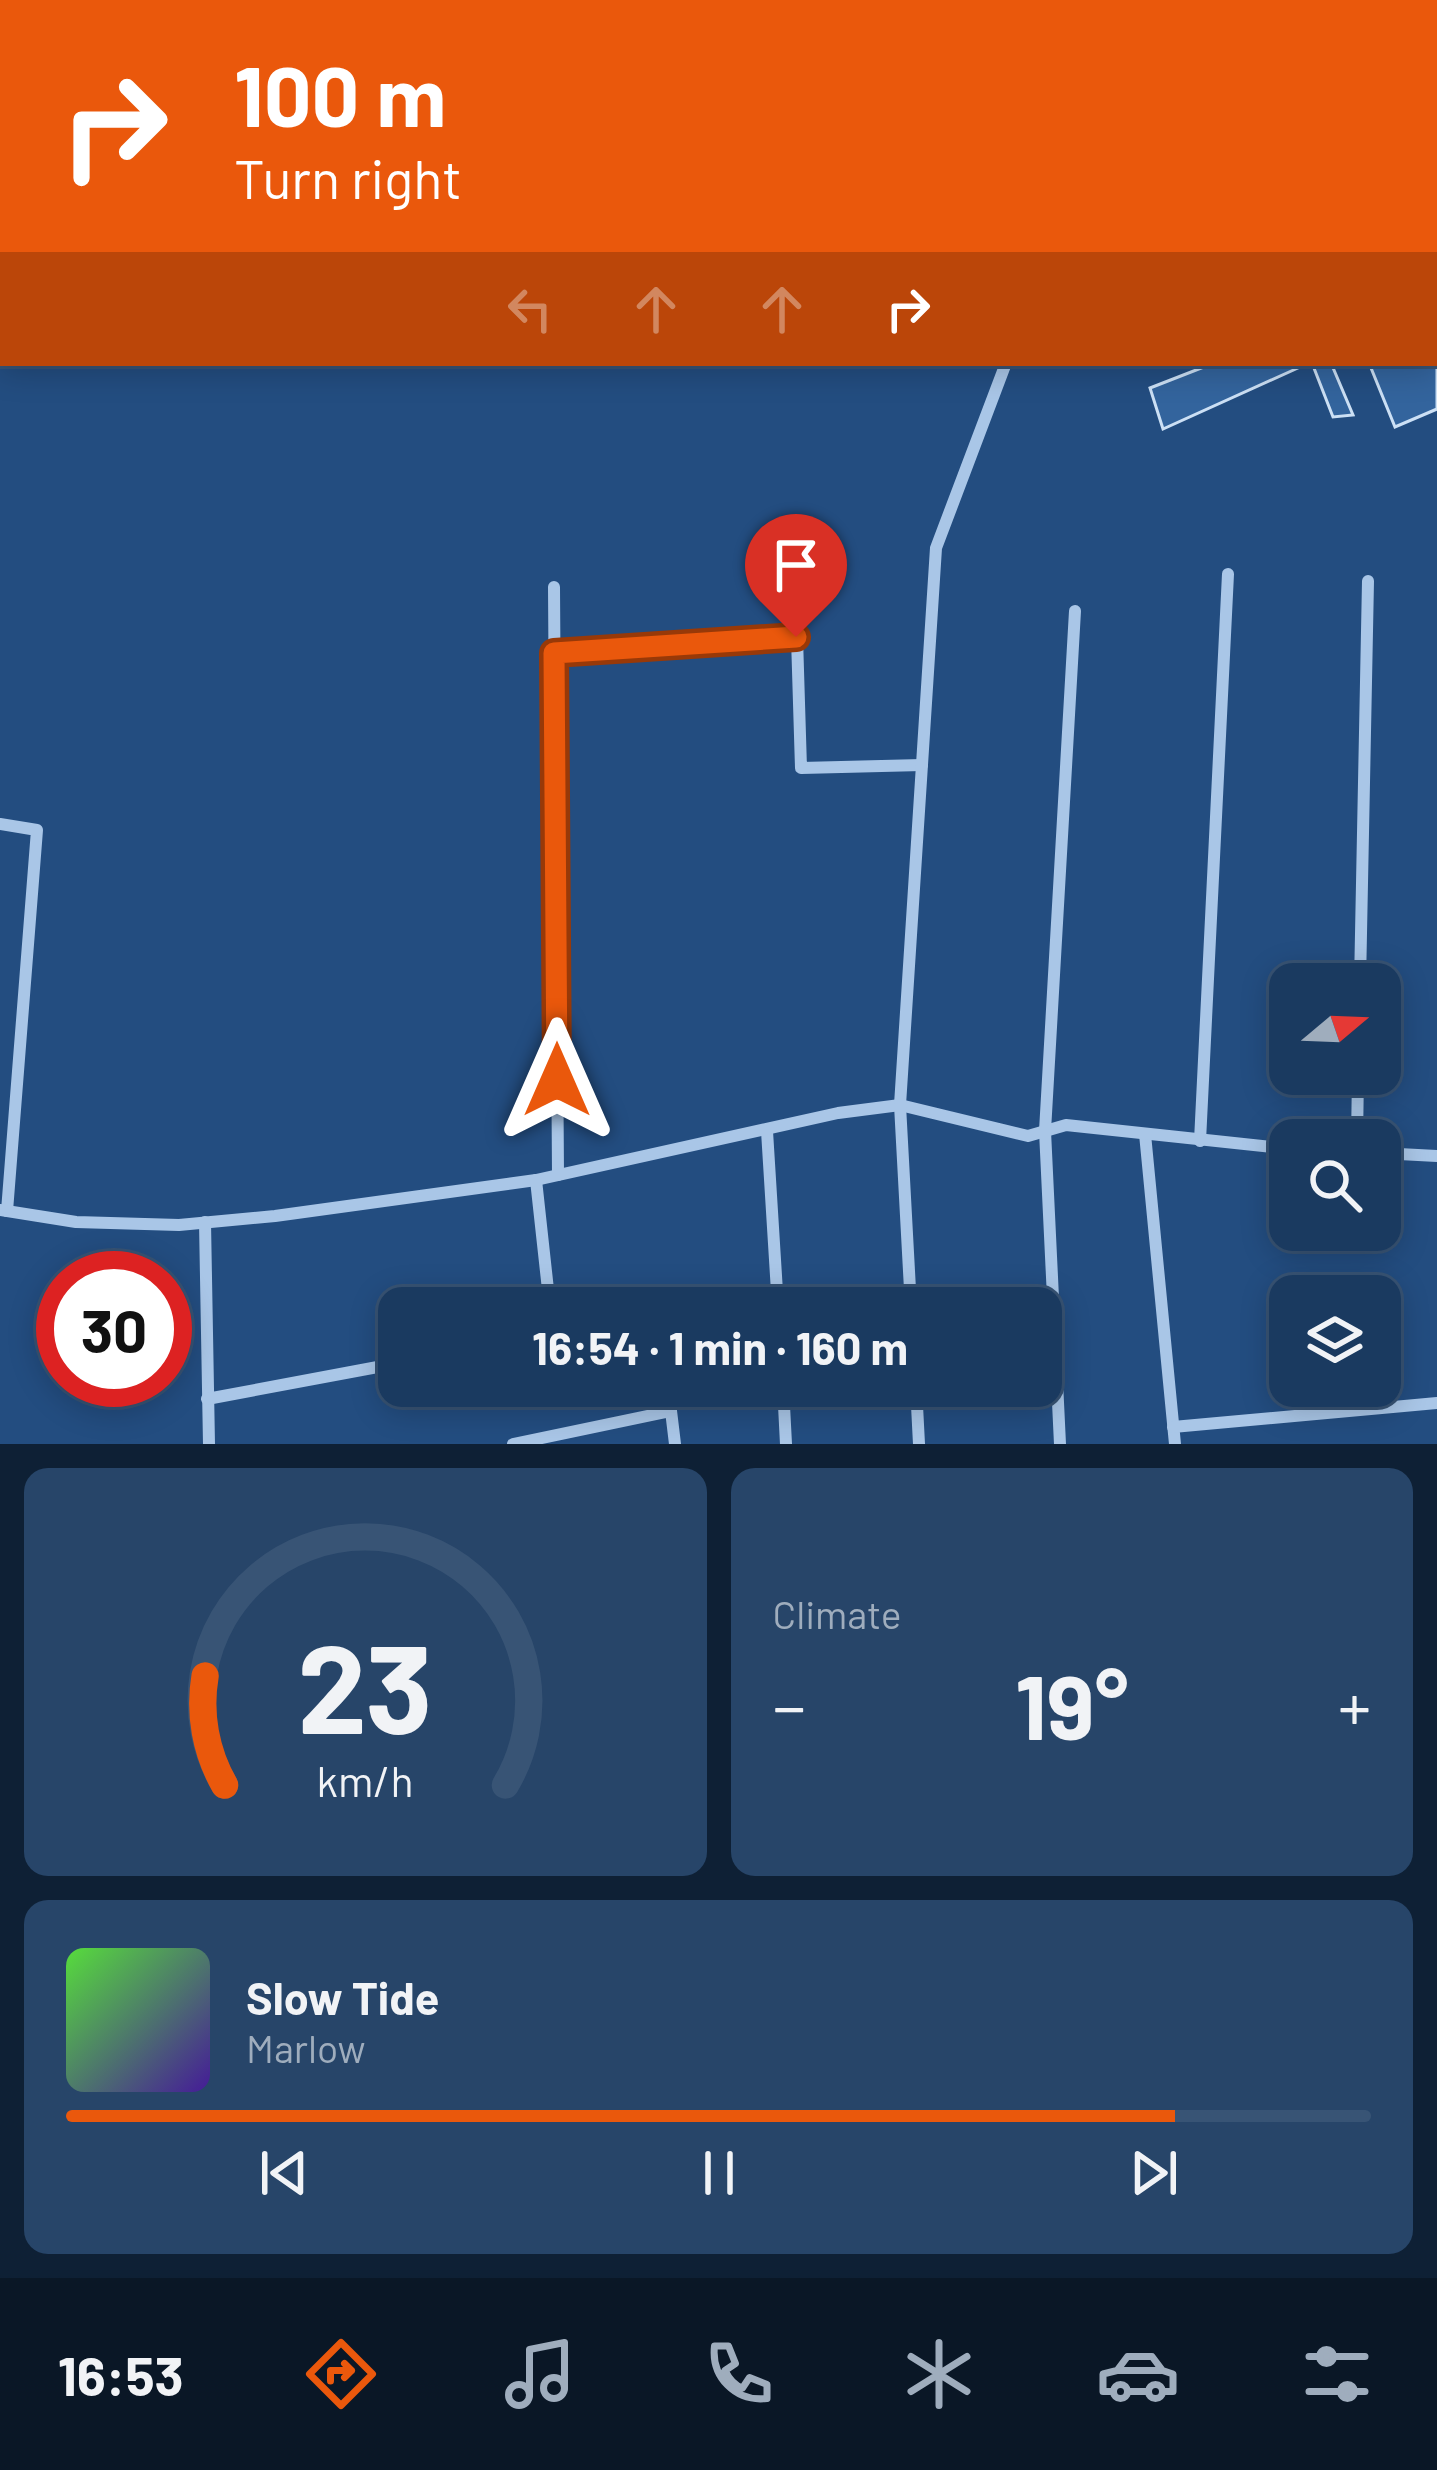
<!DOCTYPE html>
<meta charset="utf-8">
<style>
body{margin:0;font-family:Barlow,sans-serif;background:#274569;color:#f1f3f6;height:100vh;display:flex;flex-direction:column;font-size:45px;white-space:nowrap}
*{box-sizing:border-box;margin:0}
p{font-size:39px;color:#9fadbd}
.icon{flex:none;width:66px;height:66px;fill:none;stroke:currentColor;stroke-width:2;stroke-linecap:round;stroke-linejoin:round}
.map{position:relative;height:1444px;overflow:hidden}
.panel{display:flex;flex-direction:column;gap:24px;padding:24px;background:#0e2035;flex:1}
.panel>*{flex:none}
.guide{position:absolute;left:0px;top:0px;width:1437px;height:366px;box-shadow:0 6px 30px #0003,0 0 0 3px #385475;background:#ea580c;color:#fff;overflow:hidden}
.needle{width:78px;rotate:71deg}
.buttons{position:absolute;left:1269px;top:963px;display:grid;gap:24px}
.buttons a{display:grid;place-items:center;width:132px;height:132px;border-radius:24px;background:#1a3a60;box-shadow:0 6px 30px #0003,0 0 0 3px #385475;font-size:60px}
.speed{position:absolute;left:36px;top:1251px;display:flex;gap:24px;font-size:60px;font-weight:700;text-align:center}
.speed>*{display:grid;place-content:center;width:156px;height:156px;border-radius:50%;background:#1a3a60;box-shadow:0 6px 30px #0003,0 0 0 3px #385475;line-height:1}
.speed .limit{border:18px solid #d22;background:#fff;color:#111}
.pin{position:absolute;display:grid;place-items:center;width:102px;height:102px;color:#fff;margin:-123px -51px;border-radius:50% 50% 50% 0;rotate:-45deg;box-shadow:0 0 12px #0007}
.pin .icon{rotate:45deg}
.me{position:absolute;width:132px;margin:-66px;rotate:0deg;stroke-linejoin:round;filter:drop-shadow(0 0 9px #0008)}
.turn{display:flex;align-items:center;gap:42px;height:252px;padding:0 36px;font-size:54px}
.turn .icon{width:156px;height:156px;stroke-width:2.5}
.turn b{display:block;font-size:84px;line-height:102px}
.lanes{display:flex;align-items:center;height:114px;padding:0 36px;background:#0003;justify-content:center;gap:60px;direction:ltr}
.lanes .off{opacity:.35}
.big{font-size:90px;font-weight:700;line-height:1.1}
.panel .card{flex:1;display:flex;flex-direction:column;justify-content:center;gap:18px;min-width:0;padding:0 42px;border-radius:24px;background:#274569}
.panel .dial{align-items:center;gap:0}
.dial svg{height:312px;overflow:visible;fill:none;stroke:#385475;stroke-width:7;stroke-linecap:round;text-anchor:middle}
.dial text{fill:#f1f3f6;stroke:none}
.song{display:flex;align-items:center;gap:36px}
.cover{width:144px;height:144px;border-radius:18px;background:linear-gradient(135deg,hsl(110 70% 55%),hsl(260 70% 35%))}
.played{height:12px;border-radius:6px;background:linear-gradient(90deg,#ea580c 85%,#385475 85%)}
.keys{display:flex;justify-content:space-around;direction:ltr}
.heat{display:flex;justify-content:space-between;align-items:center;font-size:66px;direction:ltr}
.panel .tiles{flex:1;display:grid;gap:24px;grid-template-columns:1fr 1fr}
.card:last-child{grid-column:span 2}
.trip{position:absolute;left:378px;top:1287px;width:684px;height:120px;border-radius:24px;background:#1a3a60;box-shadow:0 6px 30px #0003,0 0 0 3px #385475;font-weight:700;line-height:120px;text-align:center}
.tabs{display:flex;height:192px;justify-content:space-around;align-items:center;background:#0a1726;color:#9fadbd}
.tabs .icon{width:84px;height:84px}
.tabs .current{color:#ea580c}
.tabs b{font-size:54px;color:#f1f3f6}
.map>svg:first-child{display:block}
.building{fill:#33649d;stroke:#cce0f5;stroke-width:3}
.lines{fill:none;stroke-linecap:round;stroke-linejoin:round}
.minor{stroke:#a9c6e7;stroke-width:12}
.route-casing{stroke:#983908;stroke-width:30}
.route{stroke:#ea580c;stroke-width:21}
</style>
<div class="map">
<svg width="1437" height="1444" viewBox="0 0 1437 1444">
<rect width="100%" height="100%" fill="#234d80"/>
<g class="building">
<path d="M1437,279v130l-42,18 -26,-64h65z"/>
<path d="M1214,363h95l-146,66 -13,-41z"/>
<path d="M1312,363h19l22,52 -20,2z"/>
</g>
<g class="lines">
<g class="minor">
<path d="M1143,3l1,-3"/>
<path d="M794,540l7,228 121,-3"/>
<path d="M554,587l4,588"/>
<path d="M554,653l243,-16"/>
<path d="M0,824l37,6 -30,381"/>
<path d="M1360,984l8,-403"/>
<path d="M767,1131l11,177"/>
<path d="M1145,1134l30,310"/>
<path d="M1357,1140l1,-66"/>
<path d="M1200,1141l28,-567"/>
<path d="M1380,1153l57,3"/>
<path d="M536,1180l14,128"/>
<path d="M0,1210l76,12 103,3 96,-9 261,-36 302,-67 62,-8 128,31 38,-11 224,24"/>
<path d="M205,1222l4,222"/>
<path d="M911,1308l-11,-203 36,-557 70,-185"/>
<path d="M668,1386l7,58"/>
<path d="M783,1386l3,58"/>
<path d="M916,1386l3,58"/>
<path d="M207,1399l192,-36"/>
<path d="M1173,1427l264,-24"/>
<path d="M513,1444l158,-33"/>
<path d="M1060,1444l-15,-313 30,-520"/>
</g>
</g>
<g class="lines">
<defs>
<path id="route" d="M557,1080l-3,-427 242,-16"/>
</defs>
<use href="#route" class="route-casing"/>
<use href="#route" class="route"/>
</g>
</svg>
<div class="buttons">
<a><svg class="needle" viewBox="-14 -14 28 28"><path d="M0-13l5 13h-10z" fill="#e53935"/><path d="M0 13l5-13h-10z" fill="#9fadbd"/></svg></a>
<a><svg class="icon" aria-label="search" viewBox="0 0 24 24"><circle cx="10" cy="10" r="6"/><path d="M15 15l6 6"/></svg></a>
<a><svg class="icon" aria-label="layers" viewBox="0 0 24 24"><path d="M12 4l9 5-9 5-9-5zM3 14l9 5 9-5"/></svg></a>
</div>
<div class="speed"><div class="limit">30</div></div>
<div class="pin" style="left:796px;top:637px;background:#d93025"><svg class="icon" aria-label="arrive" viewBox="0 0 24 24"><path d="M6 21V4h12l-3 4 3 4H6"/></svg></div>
<svg class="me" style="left:557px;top:1080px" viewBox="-20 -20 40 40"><path d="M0-17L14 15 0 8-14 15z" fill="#ea580c" stroke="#fff" stroke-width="4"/></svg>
<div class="trip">16:54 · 1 min · 160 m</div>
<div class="guide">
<div class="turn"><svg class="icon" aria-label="right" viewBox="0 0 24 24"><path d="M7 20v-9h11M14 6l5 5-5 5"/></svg><div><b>100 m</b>Turn right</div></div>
<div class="lanes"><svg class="icon off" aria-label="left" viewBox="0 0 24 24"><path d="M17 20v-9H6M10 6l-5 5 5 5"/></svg><svg class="icon off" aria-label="ahead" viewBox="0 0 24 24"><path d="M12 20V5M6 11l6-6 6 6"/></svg><svg class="icon off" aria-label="ahead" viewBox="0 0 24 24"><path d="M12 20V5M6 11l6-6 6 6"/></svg><svg class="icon" aria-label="right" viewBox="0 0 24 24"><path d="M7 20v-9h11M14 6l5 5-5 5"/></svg></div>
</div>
</div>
<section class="panel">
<div class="tiles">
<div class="card dial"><svg viewBox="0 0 100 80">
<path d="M14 69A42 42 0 1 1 86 69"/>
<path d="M14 69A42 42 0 0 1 9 41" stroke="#ea580c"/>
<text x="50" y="56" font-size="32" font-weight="700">23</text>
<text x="50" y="72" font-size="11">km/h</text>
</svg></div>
<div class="card"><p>Climate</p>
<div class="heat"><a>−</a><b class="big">19°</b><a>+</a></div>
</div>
<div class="card">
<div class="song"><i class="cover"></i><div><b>Slow Tide</b><p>Marlow</p></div></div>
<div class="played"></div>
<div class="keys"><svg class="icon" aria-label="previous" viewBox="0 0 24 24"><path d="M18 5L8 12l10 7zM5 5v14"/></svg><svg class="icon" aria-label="pause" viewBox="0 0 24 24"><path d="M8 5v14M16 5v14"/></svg><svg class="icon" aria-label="next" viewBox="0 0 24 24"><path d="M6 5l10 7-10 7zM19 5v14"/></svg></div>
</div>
</div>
</section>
<nav class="tabs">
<b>16:53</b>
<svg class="icon current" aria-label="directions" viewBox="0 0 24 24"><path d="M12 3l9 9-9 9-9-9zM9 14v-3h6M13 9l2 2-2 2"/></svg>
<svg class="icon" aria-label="music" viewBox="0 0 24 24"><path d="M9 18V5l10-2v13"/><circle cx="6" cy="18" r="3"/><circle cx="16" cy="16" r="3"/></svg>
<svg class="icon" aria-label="phone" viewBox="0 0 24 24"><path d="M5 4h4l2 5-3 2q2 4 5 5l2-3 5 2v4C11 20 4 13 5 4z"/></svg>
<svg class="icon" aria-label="climate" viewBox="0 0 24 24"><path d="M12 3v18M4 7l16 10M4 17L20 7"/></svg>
<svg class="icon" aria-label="car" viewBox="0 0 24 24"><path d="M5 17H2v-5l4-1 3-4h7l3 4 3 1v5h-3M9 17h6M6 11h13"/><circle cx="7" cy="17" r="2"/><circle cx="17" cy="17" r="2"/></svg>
<svg class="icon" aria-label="filters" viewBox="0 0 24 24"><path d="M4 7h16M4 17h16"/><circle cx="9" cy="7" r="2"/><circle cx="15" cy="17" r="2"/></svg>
</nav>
